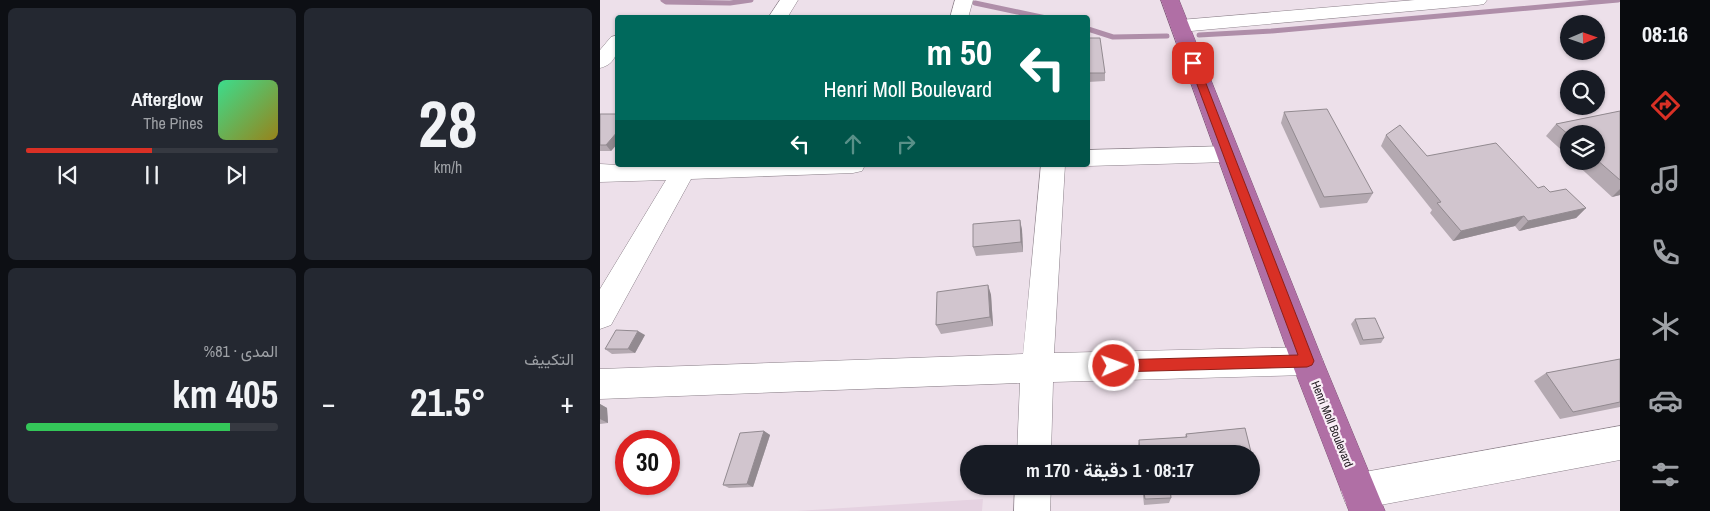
<!DOCTYPE html>
<html lang="ar">
<meta charset="utf-8">
<style>
body{margin:0;font-family:"Archivo Narrow",Vazirmatn,sans-serif;background:#242831;color:#f1f3f6;direction:rtl;height:100vh;display:flex;flex-direction:column;font-size:19px;white-space:nowrap}
*{box-sizing:border-box;margin:0}
p{font-size:16px;color:#9ea1a6}
.icon{flex:none;width:28px;height:28px;fill:none;stroke:currentColor;stroke-width:2;stroke-linecap:round;stroke-linejoin:round}
.map{position:relative;flex:1;overflow:hidden;direction:ltr}
.sheet{display:flex;flex-direction:column;gap:8px;padding:8px;background:#0d0f14;width:600px}
.sheet>*{flex:none}
.banner{position:absolute;left:15px;top:15px;width:475px;height:152px;border-radius:5px;box-shadow:0 1px 4px #0004;direction:rtl;background:#00695c;color:#fff;overflow:hidden}
.needle{width:32px;rotate:88deg}
.controls{position:absolute;left:960px;top:15px;display:grid;gap:10px}
.controls a{display:grid;place-items:center;width:45px;height:45px;border-radius:50%;background:#171b24;box-shadow:0 1px 4px #0004;font-size:25px}
.speed{position:absolute;left:15px;top:430px;display:flex;gap:10px;font-size:25px;font-weight:700;text-align:center}
.speed>*{display:grid;place-content:center;width:65px;height:65px;border-radius:50%;background:#171b24;box-shadow:0 1px 4px #0004;line-height:1}
.speed .limit{border:8px solid #d22;background:#fff;color:#111}
.pin{position:absolute;display:grid;place-items:center;width:42px;height:42px;color:#fff;margin:-21px;border-radius:10px;box-shadow:0 2px 8px #0006}
.me{position:absolute;width:55px;margin:-28px;rotate:88deg;stroke-linejoin:round;filter:drop-shadow(0 0 4px #0008)}
.turn{display:flex;align-items:center;gap:18px;height:105px;padding:0 15px;font-size:22px}
.turn .icon{width:65px;height:65px;stroke-width:2.5}
.turn b{display:block;font-size:35px;line-height:42px}
.lanes{display:flex;align-items:center;height:48px;padding:0 15px;background:#0003;justify-content:center;gap:25px;direction:ltr}
.lanes .off{opacity:.35}
.big{font-size:38px;font-weight:700;line-height:1.1}
.sheet .tile{flex:1;display:flex;flex-direction:column;justify-content:center;gap:8px;min-width:0;padding:0 18px;border-radius:8px;background:#242831}
.sheet .dial{align-items:center;gap:0}
.dial b{font-size:65px;line-height:1}
.song{display:flex;align-items:center;gap:15px}
.cover{width:60px;height:60px;border-radius:8px;background:linear-gradient(135deg,hsl(150 70% 55%),hsl(50 70% 35%))}
.played{height:5px;border-radius:2px;background:linear-gradient(90deg,#d93025 50%,#363941 50%)}
.keys{display:flex;justify-content:space-around;direction:ltr}
.heat{display:flex;justify-content:space-between;align-items:center;font-size:28px;direction:ltr}
.charge{height:8px;border-radius:4px;background:linear-gradient(90deg,#34c759 81%,#363941 0)}
.sheet .tiles{flex:1;display:grid;gap:8px;grid-template-columns:repeat(2,1fr)}
.trip{position:absolute;left:360px;top:445px;width:300px;height:50px;border-radius:25px;background:#171b24;box-shadow:0 1px 4px #0004;font-weight:700;line-height:50px;text-align:center;direction:rtl}
main{display:flex;flex:1;min-height:0}
.menu{display:flex;flex-direction:column;width:90px;justify-content:space-around;align-items:center;background:#090b0e;color:#9ea1a6}
.menu .icon{width:35px;height:35px}
.menu .active{color:#d93025}
.menu b{font-size:22px;color:#f1f3f6}
.map>svg:first-child{display:block}
.built{fill:#e5d2e1}
.lines{fill:none;stroke-linecap:round;stroke-linejoin:round}
.stream{stroke:#af8ea9;stroke-width:5}
.street-casing{stroke:#8c818a;stroke-width:1}
.highway-casing{stroke:#805478;stroke-width:1}
.street{fill:#fff;fill-rule:evenodd}
.highway{fill:#b06fa5;fill-rule:evenodd}
.wall{fill:#b4a9b1}
.shaded-wall{fill:#928a90}
.building{fill:#d1c5ce;stroke:#928a90}
.route{fill:#d93025;stroke:#8d1f18}
.labels{text-anchor:middle;dominant-baseline:central;stroke-width:4.5;stroke-linejoin:round;paint-order:stroke}
.street-label{font-size:12px;fill:#262125;stroke:#faeef7}
</style>
<main>
<nav class="menu">
<b>08:16</b>
<svg class="icon active" aria-label="directions" viewBox="0 0 24 24"><path d="M12 3l9 9-9 9-9-9zM9 14v-3h6M13 9l2 2-2 2"/></svg>
<svg class="icon" aria-label="music" viewBox="0 0 24 24"><path d="M9 18V5l10-2v13"/><circle cx="6" cy="18" r="3"/><circle cx="16" cy="16" r="3"/></svg>
<svg class="icon" aria-label="phone" viewBox="0 0 24 24"><path d="M5 4h4l2 5-3 2q2 4 5 5l2-3 5 2v4C11 20 4 13 5 4z"/></svg>
<svg class="icon" aria-label="climate" viewBox="0 0 24 24"><path d="M12 3v18M4 7l16 10M4 17L20 7"/></svg>
<svg class="icon" aria-label="car" viewBox="0 0 24 24"><path d="M5 17H2v-5l4-1 3-4h7l3 4 3 1v5h-3M9 17h6M6 11h13"/><circle cx="7" cy="17" r="2"/><circle cx="17" cy="17" r="2"/></svg>
<svg class="icon" aria-label="filters" viewBox="0 0 24 24"><path d="M4 7h16M4 17h16"/><circle cx="9" cy="7" r="2"/><circle cx="15" cy="17" r="2"/></svg>
</nav>
<div class="map">
<svg width="1020" height="511" viewBox="0 0 1020 511">
<rect width="100%" height="100%" fill="#ede0ea"/>
<path class="built" d="M383,499l-1,12h-185z"/>
<g class="lines">
<g class="stream">
<path d="M63,0l3,2 64,1 21,-3"/>
<path d="M375,3l71,15"/>
<path d="M488,29l25,8 54,-1"/>
<path d="M599,35l73,-4 346,-31"/>
</g>
<defs>
<g id="street">
<path d="M180,0h18l-11,18h-19z"/>
<path d="M355,0h18l-5,18h-18z"/>
<path d="M815,0h72l-3,4 -6,1 -298,27 -7,-2 -2,-4 2,-4 7,-2z"/>
<path d="M18,35c0,15 -1,29 -18,33v-18l11,-13z"/>
<path d="M628,146l8,2 4,6 -4,6 -8,2 -140,4 -4,-1h4v-15z"/>
<path d="M0,164l18,1h247l-3,6 -9,2 -162,6 -80,146 -11,4v-40l66,-109 -66,2z"/>
<path d="M441,165h24l-11,188 253,-6 11,4 5,10 -5,10 -11,4 -254,7 -2,72h-34l3,-71 -420,16v-30l423,-15z"/>
<path d="M1020,426v34l-261,49 -13,-5 -5,-13 5,-13 13,-5z"/>
<path d="M415,486h36l-1,25h-36z"/>
</g>
<path id="highway" d="M561,0h18l144,361 62,150h-36l-58,-150z"/>
</defs>
<use href="#street" class="street-casing"/>
<use href="#highway" class="highway-casing"/>
<use href="#street" class="street"/>
<use href="#highway" class="highway"/>
</g>
<g class="wall">
<path d="M488,38l17,35v8l-17,1z"/>
<path d="M1020,111v84l-8,2 -39,-36h23v-27h-27v23l-23,-21 10,-12z"/>
<path d="M684,112l89,81 -6,10 -47,5 -39,-85z"/>
<path d="M0,114h18v29l-7,8h-11z"/>
<path d="M786,135l41,21 123,36 36,16 -10,10 -57,13 -4,-5 -62,15 -23,-28 2,-3 -51,-64z"/>
<path d="M420,220l2,10 1,22 -47,4 -3,-9z"/>
<path d="M388,285l3,10 2,31 -52,8 -5,-9z"/>
<path d="M755,319l29,19 -3,5 -21,2 -9,-21z"/>
<path d="M45,335l-10,18 -23,1 -7,-5z"/>
<path d="M1020,359v48l-60,12 -26,-38 12,-8z"/>
<path d="M0,404l7,4 1,15 -8,1z"/>
<path d="M645,428l11,44 -4,6 -1,-24h-112l-1,-8 1,-6 46,-3 1,-3z"/>
<path d="M164,431l6,4 -17,52 -24,1 -6,-3z"/>
<path d="M542,486h36l-8,1 1,11 -2,5 -25,2z"/>
</g>
<g class="shaded-wall">
<path d="M18,131v12l-7,8 -5,-6z"/>
<path d="M1020,189v6l-8,2z"/>
<path d="M986,208l-10,10 -57,13 9,-10z"/>
<path d="M924,216l-9,10 -62,15 8,-10z"/>
<path d="M420,220l2,10 1,22 -2,-10z"/>
<path d="M388,285l3,10 2,31 -3,-9z"/>
<path d="M38,331l7,4 -10,18 -7,-4z"/>
<path d="M0,404l7,4 1,15 -8,-4z"/>
<path d="M164,431l6,4 -17,52 -6,-3z"/>
</g>
<g class="building">
<path d="M488,38h12l5,35h-17z"/>
<path d="M727,109l46,84 -49,4 -40,-85z"/>
<path d="M1020,111v69l-24,-21v-25h-27v1l-13,-11z"/>
<path d="M0,114h18v17l-12,14h-6z"/>
<path d="M800,125l27,31 69,-13 42,45 6,-2 6,6 16,-3 20,19 -58,13 -4,-5 -63,15 -24,-28 4,-1 -55,-67z"/>
<path d="M420,220l1,22 -48,5v-23z"/>
<path d="M388,285l2,32 -54,8 1,-33z"/>
<path d="M775,318l9,20 -21,2 -8,-21z"/>
<path d="M16,330l22,1 -10,18h-23z"/>
<path d="M1020,359v43l-47,10 -27,-39z"/>
<path d="M645,428l11,44h-5v-18h-111l-1,-14 48,-3 -1,-3z"/>
<path d="M164,431l-17,53 -24,1 17,-52z"/>
<path d="M543,486h27l1,12 -26,1z"/>
</g>
<path class="route" d="M593,60l5,3 116,298 -2,4 -5,2 -193,5 -4,-2 -2,-4 2,-4 4,-2 184,-5 -109,-292z"/>
<g class="labels">
<g class="street-label">
<text transform="translate(732 424) rotate(68)">Henri Moll Boulevard</text>
</g>
</g>
</svg>
<div class="controls">
<a><svg class="needle" viewBox="-14 -14 28 28"><path d="M0-13l5 13h-10z" fill="#e53935"/><path d="M0 13l5-13h-10z" fill="#9ea1a6"/></svg></a>
<a><svg class="icon" aria-label="search" viewBox="0 0 24 24"><circle cx="10" cy="10" r="6"/><path d="M15 15l6 6"/></svg></a>
<a><svg class="icon" aria-label="layers" viewBox="0 0 24 24"><path d="M12 4l9 5-9 5-9-5zM3 14l9 5 9-5"/></svg></a>
</div>
<div class="speed"><div class="limit">30</div></div>
<div class="pin" style="left:593px;top:63px;background:#d93025"><svg class="icon" aria-label="arrive" viewBox="0 0 24 24"><path d="M6 21V4h12l-3 4 3 4H6"/></svg></div>
<svg class="me" style="left:514px;top:366px" viewBox="-20 -20 40 40"><circle r="17" fill="#d93025" stroke="#fff" stroke-width="3"/><path d="M0-11L8 9 0 5-8 9z" fill="#fff"/></svg>
<div class="trip">08:17 · 1 دقيقة · 170 m</div>
<div class="banner">
<div class="turn"><svg class="icon" aria-label="left" viewBox="0 0 24 24"><path d="M17 20v-9H6M10 6l-5 5 5 5"/></svg><div><b>50 m</b>Henri Moll Boulevard</div></div>
<div class="lanes"><svg class="icon" aria-label="left" viewBox="0 0 24 24"><path d="M17 20v-9H6M10 6l-5 5 5 5"/></svg><svg class="icon off" aria-label="ahead" viewBox="0 0 24 24"><path d="M12 20V5M6 11l6-6 6 6"/></svg><svg class="icon off" aria-label="right" viewBox="0 0 24 24"><path d="M7 20v-9h11M14 6l5 5-5 5"/></svg></div>
</div>
</div>
<section class="sheet">
<div class="tiles">
<div class="tile dial"><b>28</b><p>km/h</p></div>
<div class="tile">
<div class="song"><i class="cover"></i><div><b>Afterglow</b><p>The Pines</p></div></div>
<div class="played"></div>
<div class="keys"><svg class="icon" aria-label="previous" viewBox="0 0 24 24"><path d="M18 5L8 12l10 7zM5 5v14"/></svg><svg class="icon" aria-label="pause" viewBox="0 0 24 24"><path d="M8 5v14M16 5v14"/></svg><svg class="icon" aria-label="next" viewBox="0 0 24 24"><path d="M6 5l10 7-10 7zM19 5v14"/></svg></div>
</div>
<div class="tile"><p>التكييف</p>
<div class="heat"><a>−</a><b class="big">21.5°</b><a>+</a></div>
</div>
<div class="tile"><p>المدى · 81%</p><b class="big">405 km</b><div class="charge"></div></div>
</div>
</section>
</main>
